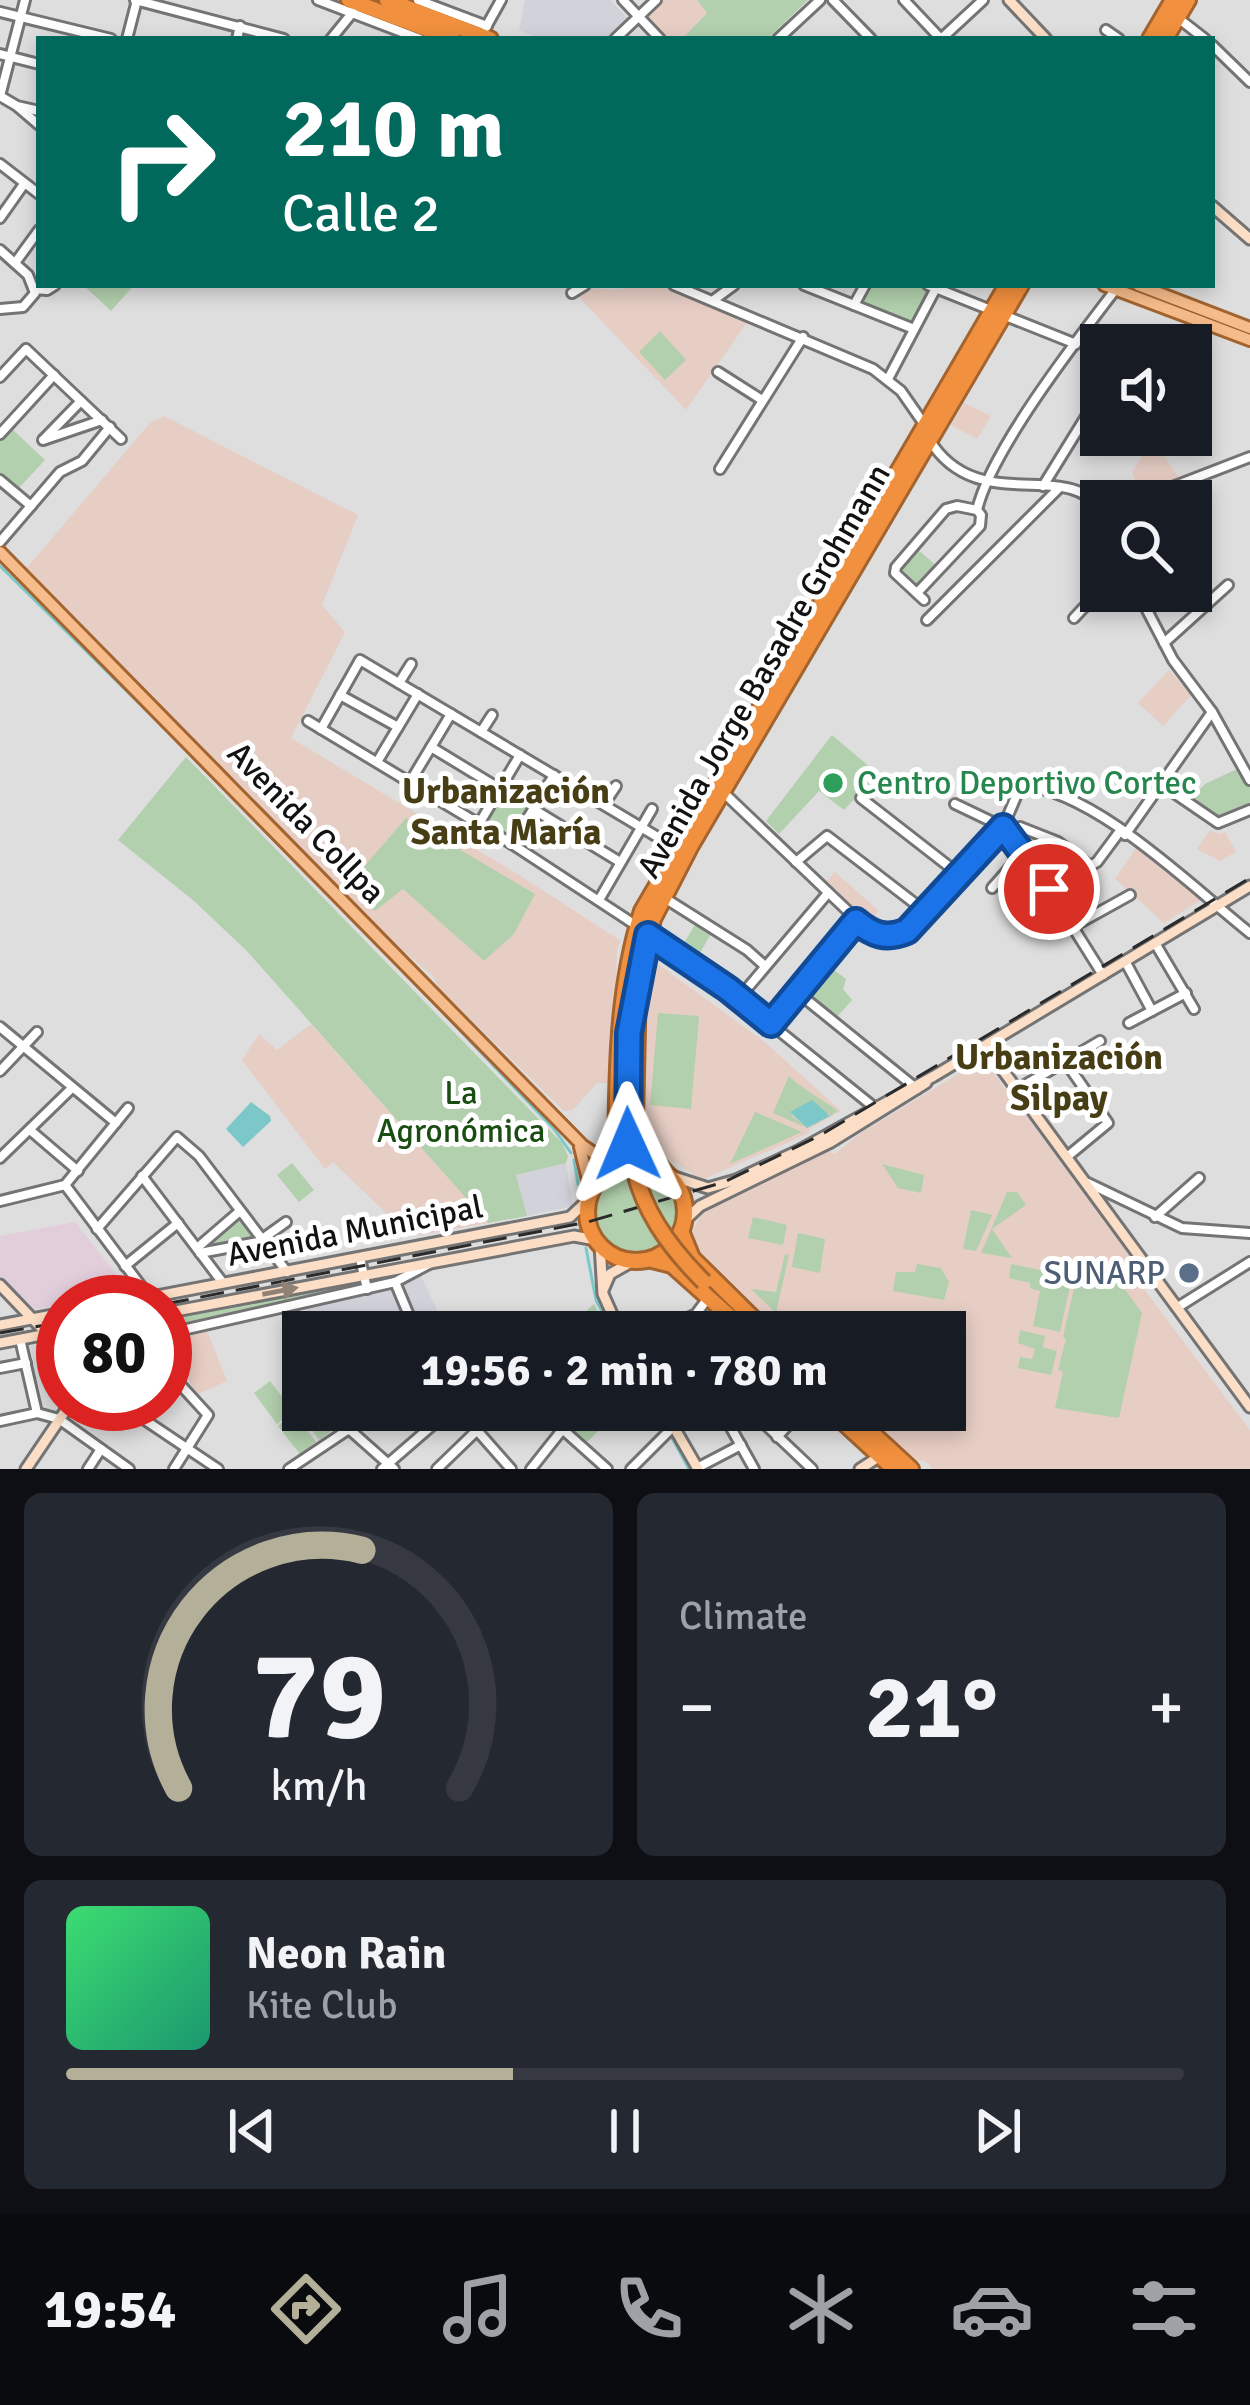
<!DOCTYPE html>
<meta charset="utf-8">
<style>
body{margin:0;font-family:Signika,sans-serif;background:#242831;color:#f1f3f6;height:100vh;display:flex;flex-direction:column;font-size:45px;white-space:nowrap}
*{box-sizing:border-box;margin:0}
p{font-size:39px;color:#9ea1a6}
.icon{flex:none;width:66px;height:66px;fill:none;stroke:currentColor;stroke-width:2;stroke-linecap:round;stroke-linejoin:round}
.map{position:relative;height:1469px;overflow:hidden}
.side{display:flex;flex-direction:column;gap:24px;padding:24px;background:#0d0f14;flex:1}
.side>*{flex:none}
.hud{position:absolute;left:36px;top:36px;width:1179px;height:252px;border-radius:0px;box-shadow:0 6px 18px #0003;background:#00695c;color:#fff;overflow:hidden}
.controls{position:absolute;left:1080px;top:324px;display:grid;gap:24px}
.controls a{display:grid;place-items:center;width:132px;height:132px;border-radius:0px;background:#171b24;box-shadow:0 6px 18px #0003;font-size:60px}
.speed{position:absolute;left:36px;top:1275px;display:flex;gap:24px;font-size:60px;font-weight:700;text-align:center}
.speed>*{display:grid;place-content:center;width:156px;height:156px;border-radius:50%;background:#171b24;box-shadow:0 6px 18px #0003;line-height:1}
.speed .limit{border:18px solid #d22;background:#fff;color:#111}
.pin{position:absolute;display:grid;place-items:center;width:102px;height:102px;color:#fff;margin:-51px;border:6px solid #fff;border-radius:50%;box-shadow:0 3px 12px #0007}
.me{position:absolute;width:132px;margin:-66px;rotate:359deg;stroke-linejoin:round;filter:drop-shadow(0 0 9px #0008)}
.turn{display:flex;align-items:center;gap:42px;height:252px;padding:0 48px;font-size:54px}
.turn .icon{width:156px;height:156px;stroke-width:2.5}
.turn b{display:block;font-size:84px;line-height:102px}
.big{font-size:90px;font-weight:700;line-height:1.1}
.side .widget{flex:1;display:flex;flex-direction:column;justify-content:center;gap:18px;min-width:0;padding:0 42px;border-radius:18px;background:#242831}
.side .dial{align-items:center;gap:0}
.dial svg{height:312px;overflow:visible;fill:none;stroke:#363941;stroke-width:7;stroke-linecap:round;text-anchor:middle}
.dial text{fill:#f1f3f6;stroke:none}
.song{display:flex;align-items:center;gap:36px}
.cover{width:144px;height:144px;border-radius:18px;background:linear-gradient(135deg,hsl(140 70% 55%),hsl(160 70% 35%))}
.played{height:12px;border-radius:6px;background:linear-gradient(90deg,#b3af99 40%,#363941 40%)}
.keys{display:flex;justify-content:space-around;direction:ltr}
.heat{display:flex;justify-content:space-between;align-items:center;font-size:66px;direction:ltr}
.side .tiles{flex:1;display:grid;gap:24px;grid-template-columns:1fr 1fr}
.widget:last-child{grid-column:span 2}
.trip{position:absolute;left:282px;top:1311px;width:684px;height:120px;border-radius:0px;background:#171b24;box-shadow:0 6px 18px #0003;font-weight:700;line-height:120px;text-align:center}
.dock{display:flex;height:192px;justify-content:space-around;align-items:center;background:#090b0e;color:#9ea1a6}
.dock .icon{width:84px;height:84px}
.dock .active{color:#b3af99}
.dock b{font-size:54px;color:#f1f3f6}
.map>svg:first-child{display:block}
.commercial{fill:#e2cddb}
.built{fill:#d2d2db}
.education{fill:#e7cec5}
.green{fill:#b2d0ad}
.water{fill:#7cc7c8}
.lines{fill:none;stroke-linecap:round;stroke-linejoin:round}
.stream{stroke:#7cc7c8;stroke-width:3}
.street-casing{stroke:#747475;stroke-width:14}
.secondary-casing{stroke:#747475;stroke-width:15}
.primary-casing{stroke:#a3642f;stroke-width:16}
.highway-casing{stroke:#a3642f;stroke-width:20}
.street{stroke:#fff;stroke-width:8}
.secondary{stroke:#fbdec5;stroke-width:9}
.primary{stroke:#f7bc8b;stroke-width:10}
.highway{stroke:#f1903e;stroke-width:14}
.rail{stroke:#2a2a2b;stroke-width:3;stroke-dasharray:24 12;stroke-linecap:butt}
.highway-bridge-casing{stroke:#a3642f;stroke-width:20;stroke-linecap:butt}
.highway-bridge{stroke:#f1903e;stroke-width:14}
.oneway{fill:#928275}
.route-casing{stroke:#114b97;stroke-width:30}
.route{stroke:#1a73e8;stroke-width:21}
.leisure-dot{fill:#2e9e5b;stroke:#fff;stroke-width:4.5}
.service-dot{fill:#5c6f8a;stroke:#fff;stroke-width:4.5}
.labels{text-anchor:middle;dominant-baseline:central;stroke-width:10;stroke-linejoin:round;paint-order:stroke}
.street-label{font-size:33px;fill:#121213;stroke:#fff}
.leisure-label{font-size:33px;fill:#27864d;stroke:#fff;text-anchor:start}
.park-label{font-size:33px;fill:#1a4d12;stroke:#fff}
.service-label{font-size:33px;fill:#4e5e75;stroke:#fff;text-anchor:end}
.neighbourhood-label{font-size:36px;font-weight:bold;fill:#483e15;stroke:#fff}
</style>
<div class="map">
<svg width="1250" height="1469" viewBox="0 0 1250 1469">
<rect width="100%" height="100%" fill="#dededf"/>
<g class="commercial">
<path d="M75,1222l55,70 -95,17 -35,-33v-40z"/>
<path d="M186,1333l4,10 -15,7 10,22 -6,6 -14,-15v-25z"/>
</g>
<g class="built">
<path d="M525,0h85l18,19 -18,20h-70l-21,-9z"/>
<path d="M566,1163l7,43 -46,10 -11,-41z"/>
<path d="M421,1276l16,34 -22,10 -15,-36z"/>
<path d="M391,1286l19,46h-86l-21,-25z"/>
</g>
<g class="education">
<path d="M662,0h35l10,13 -25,26h-17l-20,-20z"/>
<path d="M658,285l90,36 -62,89 -109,-115 12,-7 25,2z"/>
<path d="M964,403l27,13 -14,23 -26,-14z"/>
<path d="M164,416l194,99 -36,90 23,27 -54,106 225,135 105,68 -4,8 -4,134h-16l-24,27 -9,1 -125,-123 -6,-12 -30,-25 -379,-380 126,-148z"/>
<path d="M1153,439l26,39 -38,18 -9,-24z"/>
<path d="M1169,670l22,25 -28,31 -25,-23z"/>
<path d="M1210,830l9,4 6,-2 11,20 -16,9 -23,-12z"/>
<path d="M1136,848l71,48 -43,27 -49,-44z"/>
<path d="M835,872l44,39 -9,11 -43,-41z"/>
<path d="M658,964l108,79 75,68 -32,18v4l-107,47 -42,-27 -14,-24 -2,-21 5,-132z"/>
<path d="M311,1024l177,199 -68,12 -19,-8v-7l-12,-4 -56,-54 -8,7 -83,-109 17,-26 18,16z"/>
<path d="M983,1059l156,207 -4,11 115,153v39h-317l-8,-8 -15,-2 -55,-49h90v-78h-168l-81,-81 -4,-19 12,-22 109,-53 17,-6 5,3 24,-20z"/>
<path d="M206,1328l21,53 -31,14 -21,-45 15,-7 -4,-10z"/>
</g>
<g class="green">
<path d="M697,0h111l-41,39h-85l25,-26z"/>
<path d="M83,285h51l-23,26z"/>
<path d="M869,285h46l15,6 -18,32 -53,-21z"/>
<path d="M660,331l26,29 -21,20 -26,-28z"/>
<path d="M11,428l34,32 -28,30 -17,-15v-36z"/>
<path d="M917,549l21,18 -22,19 -17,-16z"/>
<path d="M832,735l46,39 -34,36 -25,-19 -40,43 -13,-13z"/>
<path d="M186,757l376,386 6,13 -2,7 -50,12 11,41 -39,7 -241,-272 -53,-50 -76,-61z"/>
<path d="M1239,768l11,20v19l-31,12 -29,-20 15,-15z"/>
<path d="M502,792l25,15 -18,31 -25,-15z"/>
<path d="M406,818l129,76 -21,40 -30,27 -81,-72 -28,22 -25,-28z"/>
<path d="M1016,830l29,8 38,27 -29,18z"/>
<path d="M696,923l16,9 -16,28 -16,-10z"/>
<path d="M826,964l20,15 -3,10 9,11 -17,19 -32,-27z"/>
<path d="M658,1013l41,3 -8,93 -41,-4z"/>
<path d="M789,1076c14,14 32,22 49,35l-8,5 -1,-3 -38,2 16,13 -34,-15z"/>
<path d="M755,1112l47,20 -72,32z"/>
<path d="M292,1163l22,27 -15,12 -22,-27z"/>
<path d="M882,1164l42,11 -3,18 -23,-5z"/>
<circle cx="635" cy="1212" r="43"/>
<path d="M1007,1192h10l9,13 -34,24 20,29 -31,-5z"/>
<path d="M971,1210l21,5 -16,36 -13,-2z"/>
<path d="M239,1217l18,23 -55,11 -1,-3z"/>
<path d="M753,1217l34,8 -4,20 -35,-7z"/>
<path d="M798,1233l27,6 -5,34 -28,-6z"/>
<path d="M785,1254l4,1 -13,58 -25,-24 25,3z"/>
<path d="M917,1264l24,4 8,14 -5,18 -51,-9 3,-19h19z"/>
<path d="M1011,1264l61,13 -12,55 -27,-6 7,-35 -10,-3v-5l-21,-5z"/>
<path d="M1077,1275l39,2 26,36 -23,105 -64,-10 8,-36 -5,-2 8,-31 -3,-2z"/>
<path d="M360,1280l-1,7 -194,43v-14z"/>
<path d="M594,1304l14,28h-44z"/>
<path d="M1020,1330l25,6 -2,11 14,4 -6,24 -33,-7 2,-11 12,2 3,-10 -17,-6z"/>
<path d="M270,1381l23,30 -16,13 -23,-31z"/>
<path d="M303,1394v16h57l-41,30 -27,-38z"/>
<path d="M551,1410h53l8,7 -26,26z"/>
<path d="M294,1413l22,29 -16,12 -22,-28z"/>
</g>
<g class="water">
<path d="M812,1100l18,16 -23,12 -17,-16z"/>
<path d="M251,1102l19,14 1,5 -28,26 -17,-18z"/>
</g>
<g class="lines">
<g class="stream">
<path d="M0,566l219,216"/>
<path d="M389,956l165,173 17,24"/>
<path d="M574,1160l4,24"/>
<path d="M586,1248l10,52 17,32"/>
<path d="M656,1410l10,17"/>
<path d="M671,1436l18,33"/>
</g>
<defs>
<g id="street">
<path d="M135,0l149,39"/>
<path d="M318,0l102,39"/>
<path d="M418,0l69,26"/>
<path d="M623,0l37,39"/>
<path d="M833,0l38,39"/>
<path d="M904,0l37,39"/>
<path d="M0,12l111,27"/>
<path d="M1178,18l27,21"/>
<path d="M486,27l15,-27"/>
<path d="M1106,30l13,9"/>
<path d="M127,39l10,-39"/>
<path d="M237,39l3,-13"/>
<path d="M331,39l22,-27"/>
<path d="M615,39l41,-39"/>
<path d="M778,39l42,-39"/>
<path d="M941,39l42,-39"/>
<path d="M1212,45l38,37"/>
<path d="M0,54l39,10"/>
<path d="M0,96l25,-96"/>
<path d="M0,96l17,10 22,5"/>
<path d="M18,107l21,18"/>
<path d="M0,164l39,30"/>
<path d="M0,218l24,-34"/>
<path d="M0,250l28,25 7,18 -12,14 -23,2"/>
<path d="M15,263l24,-33"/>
<path d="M674,285l199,84 28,22 23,33"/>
<path d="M804,285l110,44"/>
<path d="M928,285l148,59"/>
<path d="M35,289l12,1 8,-5"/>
<path d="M572,293l13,-8"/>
<path d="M715,299l19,-14"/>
<path d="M854,305l11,-20"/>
<path d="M1084,334l17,12"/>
<path d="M718,372l44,28"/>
<path d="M0,377l26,-28 95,90"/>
<path d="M888,379l48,-91"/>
<path d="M0,434l54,-59"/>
<path d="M44,439l37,-38"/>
<path d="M929,439c48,80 142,17 172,73"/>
<path d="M43,440l59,-20"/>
<path d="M720,469l83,-132"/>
<path d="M0,480l31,26"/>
<path d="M1043,486l52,-84 6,5"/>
<path d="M1136,501l114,-44"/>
<path d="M0,542l60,-70 22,-11 28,-34"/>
<path d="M1191,570l2,-2"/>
<path d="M1137,591l36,69 39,52 38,68"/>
<path d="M917,593l63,-67 1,-11 -4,-5c14,-60 102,-173 142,-225"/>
<path d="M924,600l-29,-27 1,-6 50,-58 11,-3 20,4"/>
<path d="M1148,611l20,-20"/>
<path d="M1074,618l27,-29"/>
<path d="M927,620l133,-133"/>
<path d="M1164,643l64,-58"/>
<path d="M399,683l12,-19"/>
<path d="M340,695l58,32"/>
<path d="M308,721l204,123 125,82"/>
<path d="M321,729l39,-69 316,188"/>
<path d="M481,732l11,-17"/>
<path d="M431,747l69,42"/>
<path d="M377,762l41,-68"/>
<path d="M410,782l41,-68"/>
<path d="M1161,784l57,39 32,-13"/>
<path d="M724,793l148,141 21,2 21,-11 89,-98 18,-42c75,6 171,102 229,148"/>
<path d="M861,798l99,77"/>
<path d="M604,804l12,-18"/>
<path d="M955,804l48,23 46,62 54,86"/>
<path d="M533,809l87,53"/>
<path d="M479,824l41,-69"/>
<path d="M1020,827l38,15 32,24"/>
<path d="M1125,835l87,-123"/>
<path d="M512,844l42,-69"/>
<path d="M796,862l31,-26 99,76"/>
<path d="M992,888l30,-34"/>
<path d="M1049,889l48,-27 23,-31"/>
<path d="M663,897l84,53 18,16"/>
<path d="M599,900l53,-91"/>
<path d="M1074,926l56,-31"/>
<path d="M649,936l78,53 148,119"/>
<path d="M1155,943l39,66"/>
<path d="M1125,961l27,50"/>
<path d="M797,992l120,97"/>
<path d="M739,998l89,-105"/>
<path d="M1129,1023l57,-30"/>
<path d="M771,1024l85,-103"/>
<path d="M0,1027l116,96"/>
<path d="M1065,1061l43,62 -40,33"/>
<path d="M0,1071l37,-39"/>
<path d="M1018,1089l82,-48"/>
<path d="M30,1130l48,41"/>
<path d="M0,1158l72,-70"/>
<path d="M142,1176l81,107"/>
<path d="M1088,1183l94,45 68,5"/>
<path d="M65,1185l88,117"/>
<path d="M0,1201l65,-16 63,-77"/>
<path d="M1155,1217l44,-39"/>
<path d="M97,1229l80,-92 22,19 88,116"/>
<path d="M197,1248l43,-37"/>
<path d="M200,1253l58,-11 28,-20"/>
<path d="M360,1258l7,31"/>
<path d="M125,1266l53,-43"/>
<path d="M395,1282l21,50"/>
<path d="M1178,1307l72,-45"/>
<path d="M659,1332l37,-18 12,-16"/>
<path d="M165,1334l230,-52 34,-18"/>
<path d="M20,1339l17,74"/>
<path d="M0,1368l26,-5"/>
<path d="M165,1368l43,47 -34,54"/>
<path d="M121,1404l97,65"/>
<path d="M459,1410l52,59"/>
<path d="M541,1410l66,59"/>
<path d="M721,1410l33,59"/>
<path d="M750,1410l62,59"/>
<path d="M0,1421l37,-8 22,6 70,50"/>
<path d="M777,1437l25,-27"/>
<path d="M697,1468l44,-23"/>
<path d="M88,1469l13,-20"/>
<path d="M289,1469l60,-40 45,40"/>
<path d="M382,1469l68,-59"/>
<path d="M437,1469l61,-59"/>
<path d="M531,1469l31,-39"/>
<path d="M631,1469l42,-42"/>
</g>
<g id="secondary">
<path d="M1009,0l37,39"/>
<path d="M1212,206l38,33"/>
<path d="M985,1046l265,361"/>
<path d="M668,1175l40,13 28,-8 62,-29 136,-75 316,-190"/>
<path d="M684,1221l16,-15 131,-64 95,-59"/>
<path d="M600,1245l3,49 17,38"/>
<path d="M0,1285l47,49"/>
<path d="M604,1288l6,-14 23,-13"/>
<path d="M125,1302l445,-85 19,-18"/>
<path d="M165,1313l409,-77 22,4"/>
<path d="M0,1325l63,-12"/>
<path d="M0,1343l63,-12"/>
<path d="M664,1410l34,59"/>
<path d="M26,1469l44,-65"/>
<path d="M860,1469l20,-13"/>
</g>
<g id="primary">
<path d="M1104,285l146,55"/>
<path d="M1138,285l112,43"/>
<path d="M0,552l583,594 32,21"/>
<path d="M580,1147l11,45"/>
</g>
<g id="highway">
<path d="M349,0l104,39"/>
<path d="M387,0l103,39"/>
<path d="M1150,39l23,-39"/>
<path d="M1165,39l23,-39"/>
<circle cx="636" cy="1212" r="49"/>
<path d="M616,1167c1,-85 0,-175 26,-256l365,-626"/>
<path d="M665,1172l-24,-29 -6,-23 3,-137 15,-64 37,-72 331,-562"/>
<path d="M681,1231l11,27 75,74"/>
<path d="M652,1260l20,5 75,67"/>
<path d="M830,1410l64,59"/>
<path d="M847,1410l64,59"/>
</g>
</defs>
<use href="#street" class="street-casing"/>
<use href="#secondary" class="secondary-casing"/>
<use href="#primary" class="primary-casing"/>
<use href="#highway" class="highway-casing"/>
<use href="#street" class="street"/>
<use href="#secondary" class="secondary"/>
<use href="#primary" class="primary"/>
<use href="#highway" class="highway"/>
<g class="rail">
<path d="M165,1304l423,-82 136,-40 95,-46 431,-258"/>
<path d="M0,1333l63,-11"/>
</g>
<defs>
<path id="highway-bridge" d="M629,1033c-4,111 -8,166 75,249"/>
</defs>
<use href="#highway-bridge" class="highway-bridge-casing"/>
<use href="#highway-bridge" class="highway-bridge"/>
</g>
<defs><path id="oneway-solid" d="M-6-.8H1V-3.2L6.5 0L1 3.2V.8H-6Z" transform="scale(3)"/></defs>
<use class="oneway" href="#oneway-solid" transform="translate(280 1291) rotate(-11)"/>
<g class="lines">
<defs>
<path id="route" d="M628,1144l1,-111 19,-98 80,54 43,35 85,-103c17,14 30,19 51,10l96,-104 46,62"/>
</defs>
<use href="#route" class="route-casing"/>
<use href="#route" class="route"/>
</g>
<circle class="leisure-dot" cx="833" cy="783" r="12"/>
<circle class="service-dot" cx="1189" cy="1273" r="12"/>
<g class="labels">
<g class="street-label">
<text transform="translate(764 671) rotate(-60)">Avenida Jorge Basadre Grohmann</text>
<text transform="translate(306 823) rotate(46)">Avenida Collpa</text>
<text transform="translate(355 1231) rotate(-11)">Avenida Municipal</text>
</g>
<g class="leisure-label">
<text x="857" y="783">Centro Deportivo Cortec</text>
</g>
<g class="park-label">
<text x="461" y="1093">La<tspan x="461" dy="38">Agronómica</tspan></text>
</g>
<g class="service-label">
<text x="1165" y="1273">SUNARP</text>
</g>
<g class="neighbourhood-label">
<text x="506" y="791">Urbanización<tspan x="506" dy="41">Santa María</tspan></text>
<text x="1059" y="1057">Urbanización<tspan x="1059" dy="41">Silpay</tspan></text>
</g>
</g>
</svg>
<div class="controls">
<a><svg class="icon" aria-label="sound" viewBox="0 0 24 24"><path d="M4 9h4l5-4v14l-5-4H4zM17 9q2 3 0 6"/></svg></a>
<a><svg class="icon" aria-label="search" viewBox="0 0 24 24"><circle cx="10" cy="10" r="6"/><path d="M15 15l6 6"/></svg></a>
</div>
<div class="speed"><div class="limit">80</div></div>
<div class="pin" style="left:1049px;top:889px;background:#d93025"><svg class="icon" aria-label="arrive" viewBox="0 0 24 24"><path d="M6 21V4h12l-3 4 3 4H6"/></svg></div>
<svg class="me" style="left:628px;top:1144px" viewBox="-20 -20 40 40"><path d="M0-17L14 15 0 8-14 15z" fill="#1a73e8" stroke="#fff" stroke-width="4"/></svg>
<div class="trip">19:56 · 2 min · 780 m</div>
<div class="hud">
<div class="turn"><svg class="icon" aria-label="right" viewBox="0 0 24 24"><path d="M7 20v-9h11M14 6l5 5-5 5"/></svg><div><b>210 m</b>Calle 2</div></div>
</div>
</div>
<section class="side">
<div class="tiles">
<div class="widget dial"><svg viewBox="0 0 100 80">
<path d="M14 69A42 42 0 1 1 86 69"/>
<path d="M14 69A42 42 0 0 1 61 8" stroke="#b3af99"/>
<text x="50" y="56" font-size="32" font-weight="700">79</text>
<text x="50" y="72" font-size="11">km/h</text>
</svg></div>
<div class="widget"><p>Climate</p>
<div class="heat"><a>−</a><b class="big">21°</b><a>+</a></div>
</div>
<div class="widget">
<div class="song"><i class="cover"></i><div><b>Neon Rain</b><p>Kite Club</p></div></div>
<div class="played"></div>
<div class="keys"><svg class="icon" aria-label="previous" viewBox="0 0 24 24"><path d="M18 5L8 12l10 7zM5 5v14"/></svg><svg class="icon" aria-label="pause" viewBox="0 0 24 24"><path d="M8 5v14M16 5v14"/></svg><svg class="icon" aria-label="next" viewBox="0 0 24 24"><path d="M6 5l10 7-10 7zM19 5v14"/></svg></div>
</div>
</div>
</section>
<nav class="dock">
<b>19:54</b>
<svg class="icon active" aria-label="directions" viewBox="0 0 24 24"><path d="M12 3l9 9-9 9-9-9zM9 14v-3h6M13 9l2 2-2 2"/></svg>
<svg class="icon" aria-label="music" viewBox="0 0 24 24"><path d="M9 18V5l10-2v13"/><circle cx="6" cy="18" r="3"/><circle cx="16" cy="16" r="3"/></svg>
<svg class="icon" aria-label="phone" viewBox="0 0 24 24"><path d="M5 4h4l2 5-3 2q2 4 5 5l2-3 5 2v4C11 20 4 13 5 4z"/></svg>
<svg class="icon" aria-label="climate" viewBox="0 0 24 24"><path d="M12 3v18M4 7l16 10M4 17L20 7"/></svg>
<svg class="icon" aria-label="car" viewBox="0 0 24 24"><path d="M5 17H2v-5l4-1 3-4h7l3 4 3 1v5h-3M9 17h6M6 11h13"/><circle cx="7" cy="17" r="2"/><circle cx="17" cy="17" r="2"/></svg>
<svg class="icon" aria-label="filters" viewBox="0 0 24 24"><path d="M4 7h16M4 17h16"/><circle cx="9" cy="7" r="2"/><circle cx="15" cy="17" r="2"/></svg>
</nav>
